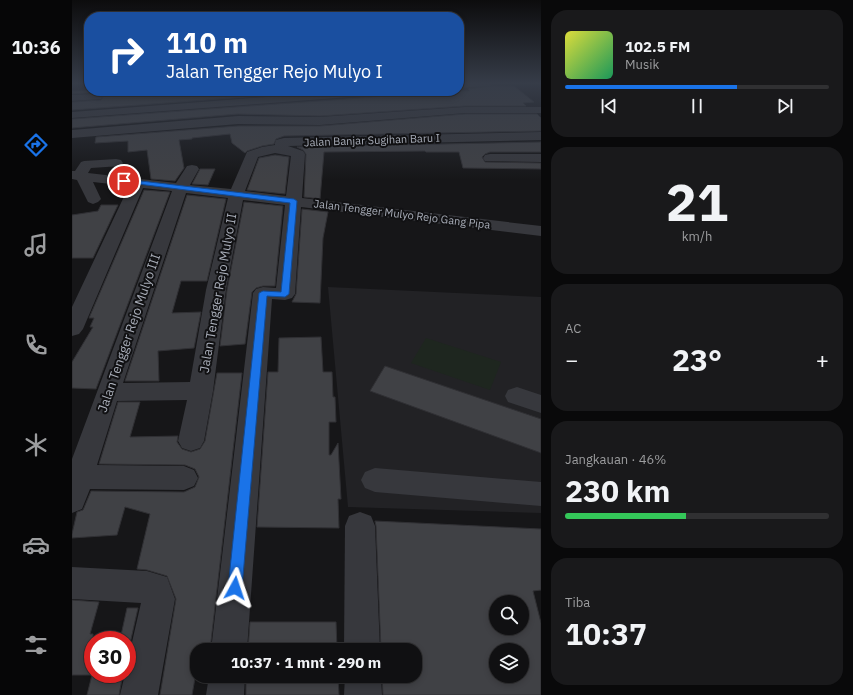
<!DOCTYPE html>
<html lang="id">
<meta charset="utf-8">
<style>
body{margin:0;font-family:"IBM Plex Sans",sans-serif;background:#19191b;color:#f1f3f6;height:100vh;display:flex;flex-direction:column;font-size:15px;white-space:nowrap}
*{box-sizing:border-box;margin:0}
p{font-size:13px;color:#9c9d9f}
.icon{flex:none;width:22px;height:22px;fill:none;stroke:currentColor;stroke-width:2;stroke-linecap:round;stroke-linejoin:round}
.map{position:relative;flex:1;overflow:hidden}
.sheet{display:flex;flex-direction:column;gap:10px;padding:10px;background:#09090a;width:312px}
.sheet>*{flex:none}
.banner{position:absolute;left:12px;top:12px;width:380px;height:84px;border-radius:16px;box-shadow:0 2px 6px #0003,0 0 0 1px #303032;background:#1a4fa0;color:#fff;overflow:hidden}
.fabs{position:absolute;left:417px;top:595px;display:grid;gap:8px}
.fabs a{display:grid;place-items:center;width:40px;height:40px;border-radius:50%;background:#101012;box-shadow:0 2px 6px #0003,0 0 0 1px #303032;font-size:20px}
.speed{position:absolute;left:12px;top:631px;display:flex;gap:8px;font-size:20px;font-weight:700;text-align:center}
.speed>*{display:grid;place-content:center;width:52px;height:52px;border-radius:50%;background:#101012;box-shadow:0 2px 6px #0003,0 0 0 1px #303032;line-height:1}
.speed .limit{border:6px solid #d22;background:#fff;color:#111}
.pin{position:absolute;display:grid;place-items:center;width:34px;height:34px;color:#fff;margin:-17px;border:2px solid #fff;border-radius:50%;box-shadow:0 1px 4px #0007}
.me{position:absolute;width:44px;margin:-22px;rotate:5deg;stroke-linejoin:round;filter:drop-shadow(0 0 3px #0008)}
.turn{display:flex;align-items:center;gap:14px;height:84px;padding:0 16px;font-size:18px}
.turn .icon{width:52px;height:52px;stroke-width:2.5}
.turn b{display:block;font-size:28px;line-height:34px}
.big{font-size:30px;font-weight:800;line-height:1.1}
.sheet .tile{flex:1;display:flex;flex-direction:column;justify-content:center;gap:6px;min-width:0;padding:0 14px;border-radius:16px;background:#19191b}
.sheet .dial{align-items:center;gap:0}
.dial b{font-size:52px;line-height:1}
.song{display:flex;align-items:center;gap:12px}
.cover{width:48px;height:48px;border-radius:6px;background:linear-gradient(135deg,hsl(60 70% 55%),hsl(150 70% 35%))}
.played{height:4px;border-radius:2px;background:linear-gradient(90deg,#1a73e8 65%,#303032 65%)}
.keys{display:flex;justify-content:space-around;direction:ltr}
.heat{display:flex;justify-content:space-between;align-items:center;font-size:22px;direction:ltr}
.charge{height:6px;border-radius:3px;background:linear-gradient(90deg,#34c759 46%,#303032 0)}
.trip{position:absolute;left:118px;top:643px;width:232px;height:40px;border-radius:16px;background:#101012;box-shadow:0 2px 6px #0003,0 0 0 1px #303032;font-weight:800;line-height:40px;text-align:center}
main{display:flex;flex:1;min-height:0}
.tab-bar{display:flex;flex-direction:column;width:72px;justify-content:space-around;align-items:center;background:#060607;color:#9c9d9f}
.tab-bar .icon{width:28px;height:28px}
.tab-bar .selected{color:#1a73e8}
.tab-bar b{font-size:18px;color:#f1f3f6}
.map>svg:first-child{display:block}
.built{fill:#222225}
.green{fill:#1e261f}
.building{fill:#404145;stroke:#303034;fill-rule:evenodd}
.lines{fill:none;stroke-linecap:round;stroke-linejoin:round}
.minor{fill:#37383d;fill-rule:evenodd}
.route{fill:#1a73e8;stroke:#114b97}
.labels{text-anchor:middle;dominant-baseline:central;stroke-width:4;stroke-linejoin:round;paint-order:stroke}
.far-street-label{font-size:11px;fill:#a8adb8;stroke:#111113}
.street-label{font-size:13px;fill:#a8adb8;stroke:#111113}
</style>
<main>
<nav class="tab-bar">
<b>10:36</b>
<svg class="icon selected" aria-label="directions" viewBox="0 0 24 24"><path d="M12 3l9 9-9 9-9-9zM9 14v-3h6M13 9l2 2-2 2"/></svg>
<svg class="icon" aria-label="music" viewBox="0 0 24 24"><path d="M9 18V5l10-2v13"/><circle cx="6" cy="18" r="3"/><circle cx="16" cy="16" r="3"/></svg>
<svg class="icon" aria-label="phone" viewBox="0 0 24 24"><path d="M5 4h4l2 5-3 2q2 4 5 5l2-3 5 2v4C11 20 4 13 5 4z"/></svg>
<svg class="icon" aria-label="climate" viewBox="0 0 24 24"><path d="M12 3v18M4 7l16 10M4 17L20 7"/></svg>
<svg class="icon" aria-label="car" viewBox="0 0 24 24"><path d="M5 17H2v-5l4-1 3-4h7l3 4 3 1v5h-3M9 17h6M6 11h13"/><circle cx="7" cy="17" r="2"/><circle cx="17" cy="17" r="2"/></svg>
<svg class="icon" aria-label="filters" viewBox="0 0 24 24"><path d="M4 7h16M4 17h16"/><circle cx="9" cy="7" r="2"/><circle cx="15" cy="17" r="2"/></svg>
</nav>
<div class="map">
<svg width="469" height="695" viewBox="0 0 469 695">
<rect width="100%" height="100%" fill="#161618"/>
<path class="built" d="M256,287l213,10v216l-193,-6z"/>
<path class="green" d="M354,338l75,24 -11,28 -79,-27z"/>
<g class="building">
<path d="M420,86h22l20,16 -11,1 3,3h-61l-145,10 -82,-2 -166,14v-9l315,-23 6,-5h77l-2,-2z"/>
<path d="M0,91h115l-1,4 37,-2 7,2 21,-2 6,-2h68l-253,19v-8l29,-2 2,-3 -6,-5 -25,2z"/>
<path d="M393,114h72l4,4v13l-257,5 -8,3 -2,5 -12,2 -15,5 -2,2 -13,-10 -2,-9 -38,4v1l-13,1 5,28 -9,13 -24,-2 -4,-29 -19,2v-11l-33,2 1,-6 142,-11h82z"/>
<path d="M469,142v10h-51l-5,2 -3,3 3,5 56,1v6l-78,-1 -4,-16h-33l-1,-1 -101,1 -4,47 -16,-2 2,-43 -3,-4 -6,-3z"/>
<path d="M203,155l14,2 -4,37 -38,-4 12,-32z"/>
<path d="M128,169h15l-7,16 -16,-1z"/>
<path d="M72,190l26,2 -74,197 -24,-1v-26l21,-35h-3l4,-9h-5z"/>
<path d="M115,195l39,4 -19,82h-26l-9,32 29,-1 -7,36 -36,3 1,30h-34z"/>
<path d="M172,202l39,4 -8,80h-12l-7,2 -4,4 -7,52 -25,2 7,-56z"/>
<path d="M29,205h17l-25,53h-21v-43l26,-4z"/>
<path d="M230,209l26,3 -5,26 -3,65 -28,-1 4,-8z"/>
<path d="M249,337l2,35h9l1,25h2l1,25h-7v33h2l7,-12 3,56h-3l1,29 -82,-1 11,-155h10l1,-34z"/>
<path d="M313,366l156,53v34l-171,-62z"/>
<path d="M145,373h25l-32,277h-13v17l-5,28h-32l16,-96 -9,-23 -20,-6 -10,-1 13,-55 -25,-7 -8,28 -45,3v-4l5,-22 6,-2 8,-19 93,1 11,-5 4,-10 -4,-8 -10,-4 -86,-1 19,-62h22l-10,35 48,-1 -1,6 5,7 9,3 9,-3 5,-8z"/>
<path d="M303,521l166,8v61l-8,1 8,32v72h-158l-1,-19h33v-26h-34l-5,-124zM424,602h26v26h-26zM424,650h26v26h-26z"/>
<path d="M0,600l27,2 -9,32h3v40h30l-4,21h-32l5,-20h-20z"/>
<path d="M55,608h11l-11,49v-17h-7z"/>
<path d="M178,622h86l1,28h-89z"/>
<path d="M174,676h92l1,19h-93z"/>
</g>
<g class="lines">
<g class="minor">
<path d="M387,83h36l-5,3 -31,2z"/>
<path d="M273,91h47l-5,3 -315,24v-6z"/>
<path d="M25,94l5,3 -1,2 -29,2v-6z"/>
<path d="M393,107h76v6h-76l-145,12 -82,-1 -166,14v-8l166,-14 82,1z"/>
<path d="M469,132v8l-253,6 15,5 2,3 -3,44 239,28v10l-240,-29 -6,87 -3,4 -7,2 -13,-1 -25,351h-36l42,-357 3,-4 7,-2 13,1 9,-83 -42,-5 -17,90 -13,101 -9,50 -4,7 -9,3 -9,-3 -4,-7 9,-41 -70,1 -20,64 87,1 10,4 4,8 -4,8 -10,4 -94,-1 -8,20 -10,4v-54l100,-268 -29,-3 -60,141 -4,5 -7,2v-29l57,-121 -36,-4 8,17 -3,3 -5,2 -5,-2 -11,-22 -5,-1v-8h3l6,-9 3,-1 32,-2 5,1 2,3 -2,3 -30,2 -3,5 88,10 11,-17 5,-1 5,1 2,3 -9,16 41,4 16,-37 15,-5 13,-2v-2l1,-3 8,-2zM203,153l16,3 -5,40 -41,-5 13,-34zM114,193l42,5 -22,92 -16,92 -67,1z"/>
<path d="M418,154h51v8l-56,-1 -2,-3 2,-3z"/>
<path d="M445,387l24,8v18l-33,-11 -3,-6 3,-6z"/>
<path d="M303,468l166,14v24l-166,-14 -10,-4 -4,-8 4,-8z"/>
<path d="M288,512l11,4 4,10 5,124h-36l1,-124 4,-10z"/>
<path d="M0,567l75,4 20,6 8,22 -17,96h-38l5,-21h2v-10l14,-61 -69,-4z"/>
<path d="M137,676h36l-1,19h-38z"/>
<path d="M273,676h36l1,19h-38z"/>
</g>
</g>
<linearGradient id="sky" x2="0" y2="1"><stop stop-color="#0c0c0d"/><stop offset="0.46" stop-color="#363c48"/><stop offset="1" stop-color="#363c48" stop-opacity="0"/></linearGradient>
<rect width="469" height="180" fill="url(#sky)"/>
<path class="route" d="M52,179l170,20 3,2 -8,93 -4,3 -18,-1 -25,292 -2,5 -5,2 -5,-2 -2,-5 31,-295 4,-2 18,1 9,-89 -168,-21v-2z"/>
<g class="labels">
<g class="far-street-label">
<text transform="translate(300 140) rotate(-2)">Jalan Banjar Sugihan Baru I</text>
<text transform="translate(330 214) rotate(7)">Jalan Tengger Mulyo Rejo Gang Pipa</text>
</g>
<g class="street-label">
<text transform="translate(146 293) rotate(-80)">Jalan Tengger Rejo Mulyo II</text>
<text transform="translate(57 333) rotate(-71)">Jalan Tengger Rejo Mulyo III</text>
</g>
</g>
</svg>
<div class="fabs">
<a><svg class="icon" aria-label="search" viewBox="0 0 24 24"><circle cx="10" cy="10" r="6"/><path d="M15 15l6 6"/></svg></a>
<a><svg class="icon" aria-label="layers" viewBox="0 0 24 24"><path d="M12 4l9 5-9 5-9-5zM3 14l9 5 9-5"/></svg></a>
</div>
<div class="speed"><div class="limit">30</div></div>
<div class="pin" style="left:52px;top:181px;background:#d93025"><svg class="icon" aria-label="arrive" viewBox="0 0 24 24"><path d="M6 21V4h12l-3 4 3 4H6"/></svg></div>
<svg class="me" style="left:163px;top:588px" viewBox="-20 -20 40 40"><path d="M0-17L14 15 0 8-14 15z" fill="#1a73e8" stroke="#fff" stroke-width="4"/></svg>
<div class="trip">10:37 · 1 mnt · 290 m</div>
<div class="banner">
<div class="turn"><svg class="icon" aria-label="right" viewBox="0 0 24 24"><path d="M7 20v-9h11M14 6l5 5-5 5"/></svg><div><b>110 m</b>Jalan Tengger Rejo Mulyo I</div></div>
</div>
</div>
<section class="sheet">
<div class="tile">
<div class="song"><i class="cover"></i><div><b>102.5 FM</b><p>Musik</p></div></div>
<div class="played"></div>
<div class="keys"><svg class="icon" aria-label="previous" viewBox="0 0 24 24"><path d="M18 5L8 12l10 7zM5 5v14"/></svg><svg class="icon" aria-label="pause" viewBox="0 0 24 24"><path d="M8 5v14M16 5v14"/></svg><svg class="icon" aria-label="next" viewBox="0 0 24 24"><path d="M6 5l10 7-10 7zM19 5v14"/></svg></div>
</div>
<div class="tile dial"><b>21</b><p>km/h</p></div>
<div class="tile"><p>AC</p>
<div class="heat"><a>−</a><b class="big">23°</b><a>+</a></div>
</div>
<div class="tile"><p>Jangkauan · 46%</p><b class="big">230 km</b><div class="charge"></div></div>
<div class="tile"><p>Tiba</p><b class="big">10:37</b></div>
</section>
</main>
